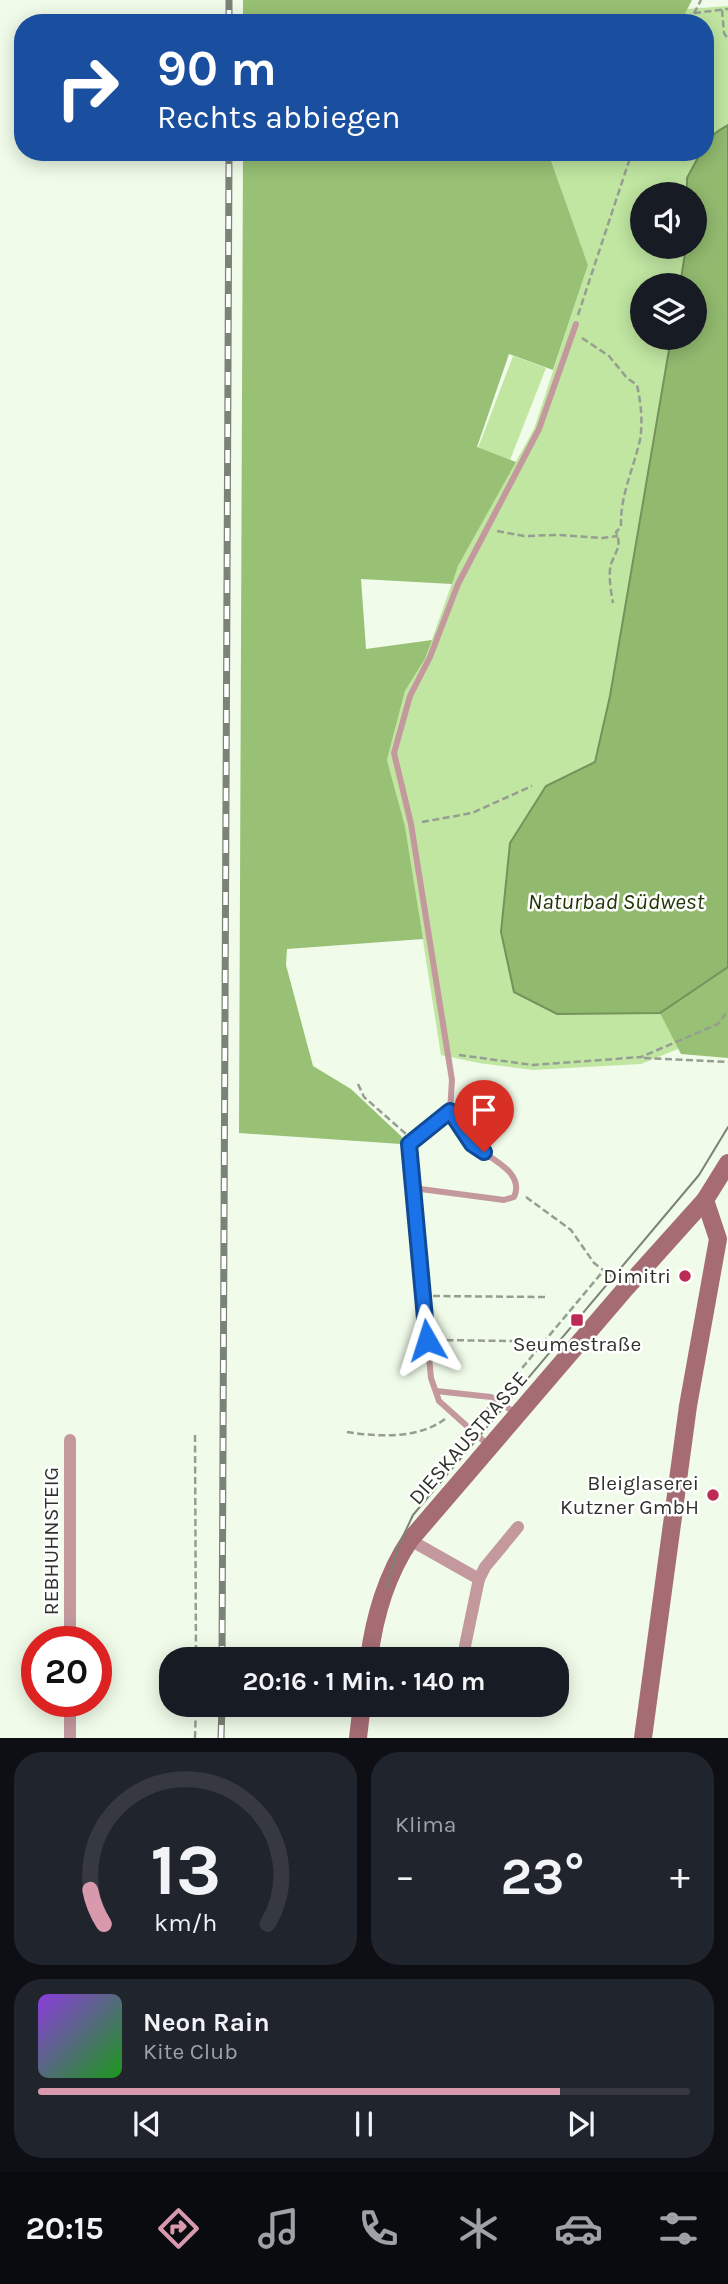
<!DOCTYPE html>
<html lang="de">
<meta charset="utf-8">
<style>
body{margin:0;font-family:Karla,sans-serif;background:#20242c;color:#f1f3f6;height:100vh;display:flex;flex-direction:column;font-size:26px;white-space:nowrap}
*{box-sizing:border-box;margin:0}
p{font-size:23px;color:#9ea1a6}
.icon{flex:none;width:38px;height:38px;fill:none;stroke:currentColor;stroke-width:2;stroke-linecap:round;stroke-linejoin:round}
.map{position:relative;height:1738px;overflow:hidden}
.details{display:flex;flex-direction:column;gap:14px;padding:14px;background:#0d0f14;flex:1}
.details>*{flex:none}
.hud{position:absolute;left:14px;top:14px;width:700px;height:147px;border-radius:28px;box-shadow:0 4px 18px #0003;background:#1a4fa0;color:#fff;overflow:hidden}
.controls{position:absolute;left:630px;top:182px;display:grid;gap:14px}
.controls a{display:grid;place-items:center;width:77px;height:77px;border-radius:50%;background:#171b24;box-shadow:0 4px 18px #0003;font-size:35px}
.speed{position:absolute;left:21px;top:1626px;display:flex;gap:14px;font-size:35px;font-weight:700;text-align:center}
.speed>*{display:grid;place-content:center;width:91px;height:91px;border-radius:50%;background:#171b24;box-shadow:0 4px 18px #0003;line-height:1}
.speed .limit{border:10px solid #d22;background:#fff;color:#111}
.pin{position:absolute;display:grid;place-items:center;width:60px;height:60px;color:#fff;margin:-72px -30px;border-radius:50% 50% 50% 0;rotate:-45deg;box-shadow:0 0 7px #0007}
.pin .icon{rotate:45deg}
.me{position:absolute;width:77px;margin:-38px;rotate:354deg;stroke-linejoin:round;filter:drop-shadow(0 0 5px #0008)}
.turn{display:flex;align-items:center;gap:24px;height:147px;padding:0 28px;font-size:32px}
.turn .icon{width:91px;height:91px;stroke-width:2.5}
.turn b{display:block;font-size:49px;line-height:60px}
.big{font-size:52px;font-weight:700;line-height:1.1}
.details .tile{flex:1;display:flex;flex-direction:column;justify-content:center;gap:10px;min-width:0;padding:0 24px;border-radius:28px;background:#20242c}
.details .dial{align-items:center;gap:0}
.dial svg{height:182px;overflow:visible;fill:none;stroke:#363941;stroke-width:7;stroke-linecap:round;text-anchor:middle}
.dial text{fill:#f1f3f6;stroke:none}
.song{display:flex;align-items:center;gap:21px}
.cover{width:84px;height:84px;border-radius:10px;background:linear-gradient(135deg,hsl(270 70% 55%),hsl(120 70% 35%))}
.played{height:7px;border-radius:4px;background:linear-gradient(90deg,#d999ad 80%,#363941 80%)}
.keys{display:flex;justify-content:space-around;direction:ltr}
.heat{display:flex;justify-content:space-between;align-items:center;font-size:38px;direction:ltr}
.details .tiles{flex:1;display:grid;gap:14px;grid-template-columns:1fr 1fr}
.tile:last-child{grid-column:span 2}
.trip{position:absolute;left:159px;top:1647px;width:410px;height:70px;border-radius:28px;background:#171b24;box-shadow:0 4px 18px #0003;font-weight:700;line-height:70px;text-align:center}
.dock{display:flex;height:112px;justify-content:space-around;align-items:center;background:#090b0e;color:#9ea1a6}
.dock .icon{width:49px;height:49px}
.dock .current{color:#d999ad}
.dock b{font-size:32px;color:#f1f3f6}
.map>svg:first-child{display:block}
.green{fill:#c0e6a1}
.forest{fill:#98c175}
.water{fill:#92ba6f;stroke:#74925b;stroke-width:2}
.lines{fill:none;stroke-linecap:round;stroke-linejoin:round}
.path{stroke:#969e91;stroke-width:2.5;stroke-dasharray:7 3.5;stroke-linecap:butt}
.lane{stroke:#c3999e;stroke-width:6}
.street{stroke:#c3999e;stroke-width:12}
.secondary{stroke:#a66c74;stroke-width:18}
.tram{stroke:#7b8277;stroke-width:2}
.rail-casing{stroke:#7b8277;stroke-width:7}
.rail{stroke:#fff;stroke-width:4.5;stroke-dasharray:13;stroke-linecap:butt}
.route-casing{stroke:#114b97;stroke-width:18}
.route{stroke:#1a73e8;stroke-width:12}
.poi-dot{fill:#bb2b53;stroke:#fff;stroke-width:2.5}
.labels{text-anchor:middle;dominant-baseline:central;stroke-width:5;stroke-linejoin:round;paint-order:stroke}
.poi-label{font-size:21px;fill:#2f332c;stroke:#fff;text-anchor:end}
.street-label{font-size:21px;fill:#2f332c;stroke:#fff}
.water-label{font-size:23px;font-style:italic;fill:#1e3600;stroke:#fff}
</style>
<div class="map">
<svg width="728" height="1738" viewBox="0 0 728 1738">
<rect width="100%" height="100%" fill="#f0fbe9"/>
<g class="green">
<path d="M728,6v119l-17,10 -6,11v-123h-25l7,-14z"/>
<path d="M548,152h153l-14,26v16h-45v53h44v4l-6,34h-38v53h29l-61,358 -16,67 -48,23 114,227 68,-46 -3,63 -84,34 -108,6 -54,-7 -38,-8 -36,-229 -18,-66 18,-69 20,-32 33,-93 76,-137 54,-164z"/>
<path d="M513,356l33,12 -36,92 -32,-12z"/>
</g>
<g class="forest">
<path d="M243,0h449l-12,23h-437z"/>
<path d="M243,152h305l40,113 -35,105 -44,-16 -32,93 39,15 -58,104 -6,18 -91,-5 5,70 66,-9 -7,19 -20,32 -18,69 18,66 18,113 -136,10 -1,16 27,101 38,23 51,48 -1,7 -162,-11z"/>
<path d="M728,967v91l-47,-4 -21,-41z"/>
</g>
<path class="water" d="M728,125v842l-68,46 -103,1 -43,-22 -13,-60 9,-89 36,-57 49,-24 15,-66 61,-358h24v-53h-15l6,-38h9v-53h-8v-16l14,-26h4c0,-15 12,-20 23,-27z"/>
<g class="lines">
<g class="path">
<path d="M722,10l2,23 4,6"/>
<path d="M694,13l34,-4"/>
<path d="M689,23l12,-23"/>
<path d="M578,315l54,-163"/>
<path d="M582,338l27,18 18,22 10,7c4,19 6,37 3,55 -7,30 -20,56 -19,87l-5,5c6,14 0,19 -5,32 -3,11 0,28 2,39"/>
<path d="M497,531l27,5 34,-1 44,3 16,-2"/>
<path d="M422,822l50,-9 60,-27"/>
<path d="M459,1055l74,10 108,-8 77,-33 10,-14"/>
<path d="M644,1058l84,4"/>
<path d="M358,1084l6,13 42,37"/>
<path d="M526,1197l45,33 23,33 21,16"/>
<path d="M433,1296l112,1"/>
<path d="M436,1340l77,1"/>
<path d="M502,1392l102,-122"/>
<path d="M477,1421l12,-14"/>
<path d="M347,1432c32,5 71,7 98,-13"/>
<path d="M195,1435l1,224"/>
<path d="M195,1738l1,-34"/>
</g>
<g class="lane">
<path d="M413,1188l91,12 10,-3c12,-26 -28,-40 -42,-53 -9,-9 -15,-22 -22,-33"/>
<path d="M436,1391l55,6 26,17"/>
<path d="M488,1445l-49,-44 -8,-23 -22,-234 41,-33 2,-31 -41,-256 -17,-71 16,-57 20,-39 28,-73 81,-155 37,-105"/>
</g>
<g class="street">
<path d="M410,1540l69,39"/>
<path d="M70,1642v-202"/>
<path d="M465,1646l14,-67 6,-12 33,-40"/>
<path d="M70,1738v-37"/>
</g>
<g class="secondary">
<path d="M369,1659c5,-41 18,-85 41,-119l216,-252 79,-88 23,-37"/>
<path d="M358,1738l4,-34"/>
<path d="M643,1738l45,-332 30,-167 -13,-39"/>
</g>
<path class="tram" d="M387,1588l11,-41 15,-32 286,-340 29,-48"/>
<defs>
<g id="rail">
<path d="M229,23v-23"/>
<path d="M222,1659l7,-1507"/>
<path d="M221,1738l1,-34"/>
</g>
</defs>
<use href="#rail" class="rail-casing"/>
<use href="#rail" class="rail"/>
</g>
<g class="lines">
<defs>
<path id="route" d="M427,1340l-18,-196 41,-33 22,33 12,8"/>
</defs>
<use href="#route" class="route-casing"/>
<use href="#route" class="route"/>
</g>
<g class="poi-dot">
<circle cx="685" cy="1276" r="7"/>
<rect x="570" y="1313" width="14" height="14" rx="3.5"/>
<circle cx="713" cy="1495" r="7"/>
</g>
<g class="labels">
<g class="poi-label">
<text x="671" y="1276">Dimitri</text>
<text x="577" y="1344" text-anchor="middle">Seumestraße</text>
<text x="699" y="1483">Bleiglaserei<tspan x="699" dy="24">Kutzner GmbH</tspan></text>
</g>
<g class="street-label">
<text transform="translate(468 1438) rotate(-49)">DIESKAUSTRASSE</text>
<text transform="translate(51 1541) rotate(-90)">REBHUHNSTEIG</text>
</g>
<g class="water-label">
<text x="616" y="901">Naturbad Südwest</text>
</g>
</g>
</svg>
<div class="controls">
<a><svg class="icon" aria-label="sound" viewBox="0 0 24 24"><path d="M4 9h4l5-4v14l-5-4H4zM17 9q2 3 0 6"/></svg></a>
<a><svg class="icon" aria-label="layers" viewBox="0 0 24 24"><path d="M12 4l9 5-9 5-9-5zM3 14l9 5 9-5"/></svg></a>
</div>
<div class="speed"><div class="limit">20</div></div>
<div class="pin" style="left:484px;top:1152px;background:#d93025"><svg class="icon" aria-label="arrive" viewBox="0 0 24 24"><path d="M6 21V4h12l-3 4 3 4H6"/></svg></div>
<svg class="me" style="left:427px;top:1340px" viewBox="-20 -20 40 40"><path d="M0-17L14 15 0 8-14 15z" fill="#1a73e8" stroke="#fff" stroke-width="4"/></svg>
<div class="trip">20:16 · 1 Min. · 140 m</div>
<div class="hud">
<div class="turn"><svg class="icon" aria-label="right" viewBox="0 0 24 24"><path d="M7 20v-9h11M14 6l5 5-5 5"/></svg><div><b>90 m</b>Rechts abbiegen</div></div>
</div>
</div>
<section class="details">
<div class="tiles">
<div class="tile dial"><svg viewBox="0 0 100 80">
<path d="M14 69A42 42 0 1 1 86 69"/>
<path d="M14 69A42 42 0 0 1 8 54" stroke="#d999ad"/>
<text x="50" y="56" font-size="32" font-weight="700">13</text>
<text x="50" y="72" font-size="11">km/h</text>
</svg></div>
<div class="tile"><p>Klima</p>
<div class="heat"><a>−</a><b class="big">23°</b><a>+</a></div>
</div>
<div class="tile">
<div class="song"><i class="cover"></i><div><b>Neon Rain</b><p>Kite Club</p></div></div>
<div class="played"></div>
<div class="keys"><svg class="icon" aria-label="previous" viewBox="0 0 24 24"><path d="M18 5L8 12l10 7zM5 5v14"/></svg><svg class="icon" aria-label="pause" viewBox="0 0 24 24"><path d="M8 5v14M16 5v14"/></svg><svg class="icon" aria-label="next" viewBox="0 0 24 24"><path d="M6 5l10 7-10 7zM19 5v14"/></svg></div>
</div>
</div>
</section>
<nav class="dock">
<b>20:15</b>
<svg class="icon current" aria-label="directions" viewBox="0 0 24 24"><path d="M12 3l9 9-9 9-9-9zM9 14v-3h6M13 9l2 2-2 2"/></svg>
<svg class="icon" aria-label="music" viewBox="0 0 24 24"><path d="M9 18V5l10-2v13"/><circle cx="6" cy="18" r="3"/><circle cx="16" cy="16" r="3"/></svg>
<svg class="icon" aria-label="phone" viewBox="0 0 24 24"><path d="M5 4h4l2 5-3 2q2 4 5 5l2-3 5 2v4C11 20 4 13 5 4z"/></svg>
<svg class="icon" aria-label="climate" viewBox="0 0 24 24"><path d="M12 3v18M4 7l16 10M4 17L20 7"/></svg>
<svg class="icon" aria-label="car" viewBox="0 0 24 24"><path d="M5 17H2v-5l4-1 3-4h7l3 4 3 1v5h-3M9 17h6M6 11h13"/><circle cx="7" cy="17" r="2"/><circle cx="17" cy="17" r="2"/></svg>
<svg class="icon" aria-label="filters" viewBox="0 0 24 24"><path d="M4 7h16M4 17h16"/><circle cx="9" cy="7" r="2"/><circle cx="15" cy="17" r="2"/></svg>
</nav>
